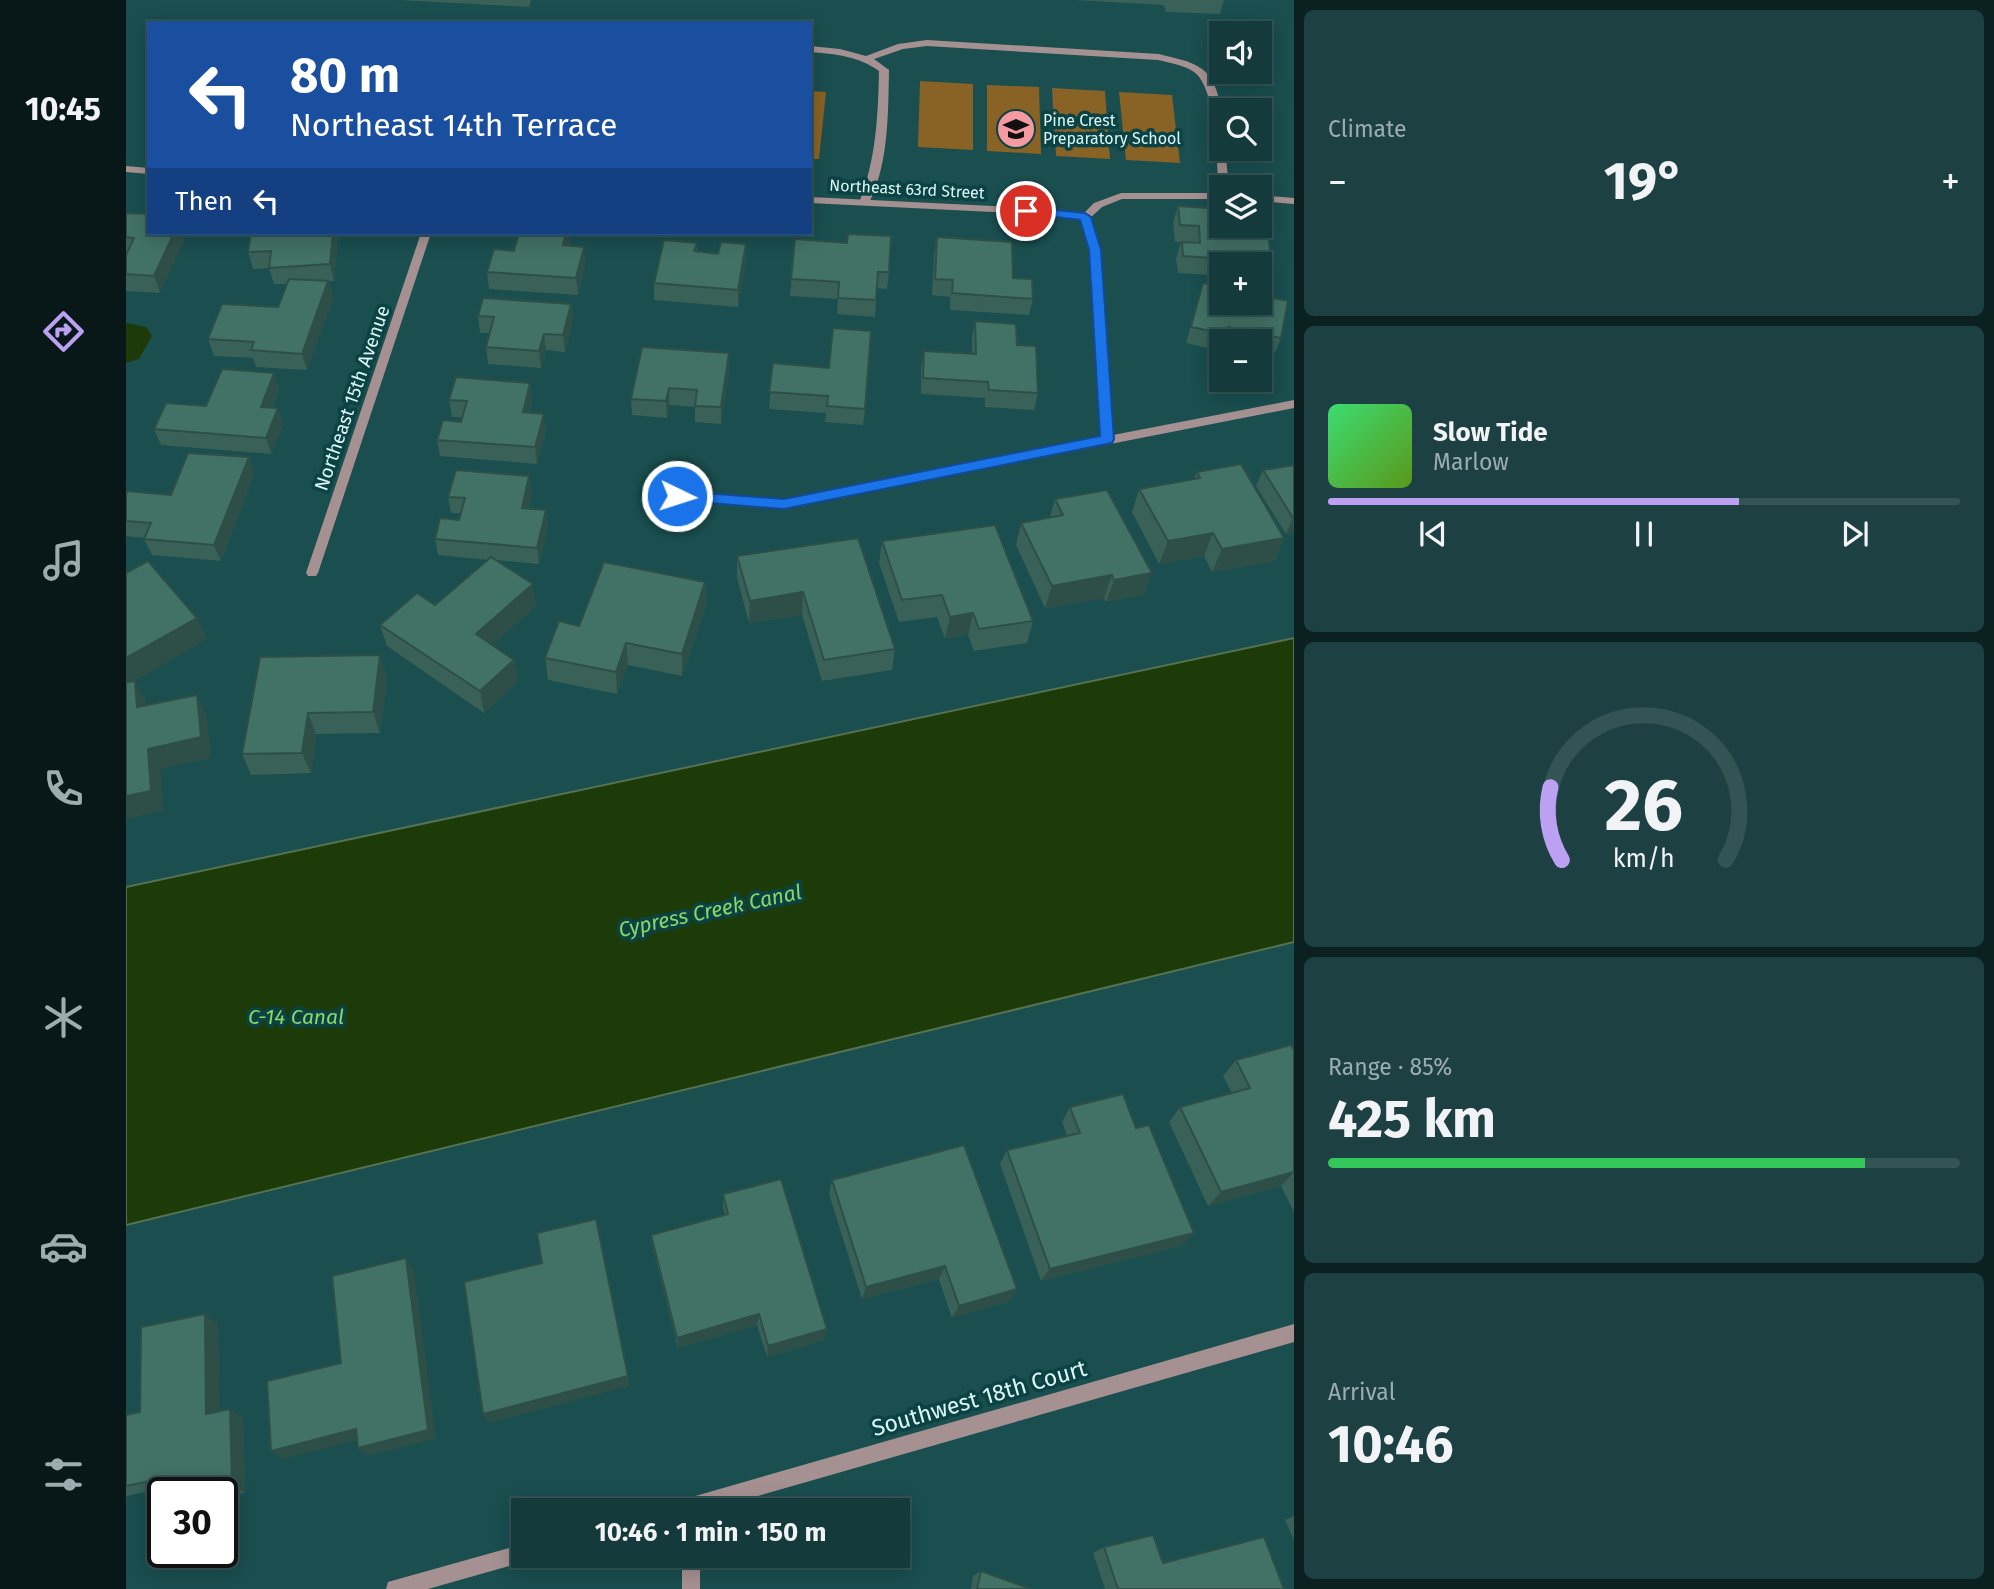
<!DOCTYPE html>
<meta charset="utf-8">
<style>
body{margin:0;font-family:"Fira Sans",sans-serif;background:#1d4142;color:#f1f3f6;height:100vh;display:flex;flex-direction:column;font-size:26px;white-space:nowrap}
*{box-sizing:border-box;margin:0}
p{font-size:23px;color:#9dadaf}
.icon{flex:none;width:38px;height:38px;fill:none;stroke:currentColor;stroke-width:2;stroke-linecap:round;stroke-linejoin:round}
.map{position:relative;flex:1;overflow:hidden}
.drawer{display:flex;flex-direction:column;gap:10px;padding:10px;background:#0b2020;width:700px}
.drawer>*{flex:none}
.top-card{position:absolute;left:21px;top:21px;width:665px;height:214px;border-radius:0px;box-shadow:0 4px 18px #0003,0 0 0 2px #335455;background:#1a4fa0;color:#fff;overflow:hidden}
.tools{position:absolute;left:1083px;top:21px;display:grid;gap:14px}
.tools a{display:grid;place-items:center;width:63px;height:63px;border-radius:0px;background:#143a3b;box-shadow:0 4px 18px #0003,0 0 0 2px #335455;font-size:35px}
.speed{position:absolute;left:21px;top:1477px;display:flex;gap:14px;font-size:35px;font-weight:700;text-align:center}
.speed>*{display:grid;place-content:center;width:91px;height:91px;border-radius:50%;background:#143a3b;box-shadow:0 4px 18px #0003,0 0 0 2px #335455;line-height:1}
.speed .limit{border:4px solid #111;border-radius:10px;background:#fff;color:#111}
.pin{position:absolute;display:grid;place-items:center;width:60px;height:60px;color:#fff;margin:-30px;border:4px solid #fff;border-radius:50%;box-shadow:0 2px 7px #0007}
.me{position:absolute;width:77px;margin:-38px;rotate:94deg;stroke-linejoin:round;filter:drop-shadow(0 0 5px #0008)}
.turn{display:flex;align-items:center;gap:24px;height:147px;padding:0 28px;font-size:32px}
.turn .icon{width:91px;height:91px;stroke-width:2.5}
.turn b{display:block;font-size:49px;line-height:60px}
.then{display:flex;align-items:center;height:66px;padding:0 28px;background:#0003;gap:14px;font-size:26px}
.big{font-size:52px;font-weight:700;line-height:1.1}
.drawer .tile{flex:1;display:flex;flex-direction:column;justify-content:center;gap:10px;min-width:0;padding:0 24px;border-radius:10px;background:#1d4142}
.drawer .dial{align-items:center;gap:0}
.dial svg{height:182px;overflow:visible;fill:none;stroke:#335455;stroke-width:7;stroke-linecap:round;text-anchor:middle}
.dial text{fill:#f1f3f6;stroke:none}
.song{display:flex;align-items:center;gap:21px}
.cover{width:84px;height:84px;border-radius:10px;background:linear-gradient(135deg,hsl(140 70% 55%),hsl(90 70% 35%))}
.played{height:7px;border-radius:4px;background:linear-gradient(90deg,#bca0f2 65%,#335455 65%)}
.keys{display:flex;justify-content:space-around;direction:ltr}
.heat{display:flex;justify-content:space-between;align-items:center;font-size:38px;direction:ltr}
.charge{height:10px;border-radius:5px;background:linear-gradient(90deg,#34c759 85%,#335455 0)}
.trip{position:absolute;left:385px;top:1498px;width:399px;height:70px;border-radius:0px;background:#143a3b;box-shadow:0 4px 18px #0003,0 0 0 2px #335455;font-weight:700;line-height:70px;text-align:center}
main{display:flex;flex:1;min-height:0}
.tab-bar{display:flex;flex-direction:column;width:126px;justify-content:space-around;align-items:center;background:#081718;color:#9dadaf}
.tab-bar .icon{width:49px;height:49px}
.tab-bar .active{color:#bca0f2}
.tab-bar b{font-size:32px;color:#f1f3f6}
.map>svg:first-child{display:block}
.green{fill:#896225}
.water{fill:#1d3a09;stroke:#567250;stroke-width:2}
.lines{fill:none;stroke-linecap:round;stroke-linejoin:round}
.canal{fill:#1d3a09;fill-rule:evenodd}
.service{fill:#a69192;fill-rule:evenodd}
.minor{fill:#a69192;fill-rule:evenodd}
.wall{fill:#396157}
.shaded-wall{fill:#2e4f47}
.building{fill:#427165;stroke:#2e4f47;stroke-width:2}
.route{fill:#1a73e8;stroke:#114b97;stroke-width:2}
.labels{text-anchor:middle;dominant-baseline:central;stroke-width:7;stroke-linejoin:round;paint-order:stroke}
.far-poi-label{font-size:16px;fill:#dcf6f6;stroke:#0b4344;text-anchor:start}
.far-street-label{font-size:16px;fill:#dcf6f6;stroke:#0b4344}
.street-label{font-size:19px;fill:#dcf6f6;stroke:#0b4344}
.water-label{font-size:21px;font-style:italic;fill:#8cd663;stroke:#0b4344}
.near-street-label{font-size:23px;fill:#dcf6f6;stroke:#0b4344}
</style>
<main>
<nav class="tab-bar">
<b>10:45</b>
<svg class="icon active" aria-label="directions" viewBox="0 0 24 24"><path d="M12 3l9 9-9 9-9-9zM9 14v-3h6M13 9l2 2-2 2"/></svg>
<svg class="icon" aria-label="music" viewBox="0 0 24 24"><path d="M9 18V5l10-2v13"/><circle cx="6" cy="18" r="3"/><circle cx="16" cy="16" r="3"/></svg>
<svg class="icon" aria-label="phone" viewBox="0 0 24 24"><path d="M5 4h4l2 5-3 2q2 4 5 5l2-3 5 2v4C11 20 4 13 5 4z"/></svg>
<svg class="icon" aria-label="climate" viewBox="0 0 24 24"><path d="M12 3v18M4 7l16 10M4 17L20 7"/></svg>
<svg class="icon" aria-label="car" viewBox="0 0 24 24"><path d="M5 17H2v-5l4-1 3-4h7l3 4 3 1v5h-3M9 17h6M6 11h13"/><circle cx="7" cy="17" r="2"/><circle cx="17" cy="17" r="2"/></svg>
<svg class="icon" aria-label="filters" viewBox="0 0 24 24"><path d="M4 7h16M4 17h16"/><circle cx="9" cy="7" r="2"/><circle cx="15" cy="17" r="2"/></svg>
</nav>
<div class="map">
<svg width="1168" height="1589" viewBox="0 0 1168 1589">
<rect width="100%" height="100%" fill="#1a4e4f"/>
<g class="green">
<path d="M794,81l53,3v66l-55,-3z"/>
<path d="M861,85l52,2 2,67 -54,-3z"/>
<path d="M926,88l53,3 5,68 -54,-3z"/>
<path d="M684,91l16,1 -7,67h-9z"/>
<path d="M993,92l53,3 8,68 -54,-3z"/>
</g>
<path class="water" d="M1168,638v304l-1168,283v-338z"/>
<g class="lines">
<path class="canal" d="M0,323l20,4 6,9 -13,23 -13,4z"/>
<g class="service">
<path d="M801,40l232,14c14,4 31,6 43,15 22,17 20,55 20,80h3l4,38h-7v3l-3,-3c-3,-27 -2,-98 -25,-115 -10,-7 -24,-9 -36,-12l-231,-14 -24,3 -29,10 15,11c-1,45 0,94 -21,135h-8l-1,-2c17,-43 19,-86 20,-132 -21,-15 -43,-17 -69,-19v-6l30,3 26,7 32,-12z"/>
<path d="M995,193h101v6h-100l-20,8 -13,12h-8l-1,-2 14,-14z"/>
<path d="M1134,195l34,3v6l-34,-3z"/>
</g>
<g class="minor">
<path d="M0,166l23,2v6l-23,-2z"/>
<path d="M684,197l243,12 36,6 11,35 13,185 181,-35v8l-510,100 -111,-9 -2,-3 2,-3 4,-1 107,8 317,-62 -11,-188 -9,-30 -28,-5 -243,-12z"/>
<path d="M295,233h10l-113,340 -2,3h-8l-2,-3z"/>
<path d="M1168,1324v18l-585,168h-40l2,-7 7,-2z"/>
<path d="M397,1544v12h8l-1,4 -7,2 -95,27h-42l2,-7 7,-2z"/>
<rect x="556" y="1556" width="18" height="33"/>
</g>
</g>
<g class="wall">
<path d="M272,0h133l-2,7z"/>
<path d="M948,0h150l-4,14 -54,-2 -2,-7z"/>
<path d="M1052,206l69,28 25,28 -6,17 -6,-1v-14h-38v12l-44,-3 -2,-15 5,-16h-6l-2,-20z"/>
<path d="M0,213l21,1 13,79 -34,-2z"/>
<path d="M212,233l-4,48h-6l5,17 -26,72 -51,-3 -3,-9 -39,-2 -6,-17 70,-32 9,-23h-13l-5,-16 -16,1 -5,-17z"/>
<path d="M440,233h4v7l-1,5 16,18 -7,32 -89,-6 -2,-17 27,-21z"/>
<path d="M811,237l76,41 20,21 -4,16 -79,-5v-13l-18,-2 2,-41z"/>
<path d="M669,239l94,33 -2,17 -10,-1 -2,29 -38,-3 1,-15 -48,-3z"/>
<path d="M571,243v9l21,2 28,7 -8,46 -84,-7v-17z"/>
<path d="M1077,283l78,55 -7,17 -14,-3v-11h-38l-2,10 -34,-8z"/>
<path d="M445,304l2,16 -8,32 -19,-2 -5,18 -53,-4 -2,-17 4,-14h-10l-2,-17z"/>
<path d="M849,321l42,24 21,48 -4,17 -49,-3v-9l-64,-4v-27l3,-16 48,3v-16z"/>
<path d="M647,363l92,46 -2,16 -38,-3 1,-9 -57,-4z"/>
<path d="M603,370l-8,54 -26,-2v-15l-26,-2 -2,13 -35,-3 -1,-16z"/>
<path d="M148,373l5,17 -7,17 11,17 -12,30 -110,-9 -7,-16z"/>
<path d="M404,383l2,17 -3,13 17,17 -9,34 -97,-8 -3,-16 24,-18 1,-5h-10l-3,-17z"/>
<path d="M123,457l5,17 -33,87 -69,-6 -8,-16 1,-1 -19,-2v-41h45z"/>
<path d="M1168,465v67l-8,2 -30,-48 7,-16z"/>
<path d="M1071,472l87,66 -10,23 -62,11 -8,-16 -45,8 -27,-52 7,-23 55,-10z"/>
<path d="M403,476l3,16 -4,17 20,17 -9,38 -43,-4 40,46 -44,39 22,15 4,21 -34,32 -97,-67 -7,-21 55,-20 53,-45 -50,-5 -3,-16 24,-19 1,-7h-9l-3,-16z"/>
<path d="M929,499l97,74 -9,22 -37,7 -2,-4 -59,10 -29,-63 5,-22 29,-6z"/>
<path d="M732,538l37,111 -3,21 -70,11 -20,-66 -53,8 -12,-45v-22z"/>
<path d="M756,541l151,80 -6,22 -53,8 -6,-16 -23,4 -8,-22 -38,5 -20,-59z"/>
<path d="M579,582l1,22 -24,72 -54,-11 -11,29 -69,-14 -3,-22 34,-32z"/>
<path d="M134,657l127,20 -7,56 -64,1 -5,39 -60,2 -9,-21z"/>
<path d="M1168,1050v162l-13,-26 -73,20 -39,-84 11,-15 52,-14 -9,-17 13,-16z"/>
<path d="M944,1107l66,21 46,118 -141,35 -41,-117 7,-14 60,-14 -5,-14z"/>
<path d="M706,1180l185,109 -7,12 -58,17 -13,-39 -77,20 -33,-105z"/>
<path d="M597,1194l101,146 -57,17 -10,-32 -79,23 -25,-100 -2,-13 74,-20 -2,-7z"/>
<path d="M92,1325l1,87 24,6 2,75 -23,4v-4h-59v14l-14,-6 1,-10 -24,5v-81l14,-3z"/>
<path d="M1168,1516v24l-9,-20z"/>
<path d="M978,1547l59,16 121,26h-179l-12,-36z"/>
<path d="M855,1571l50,18h-60l2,-13z"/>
</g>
<g class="shaded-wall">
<path d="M48,233h14l-28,60 -6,-17z"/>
<path d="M207,233h5l-4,48 -4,-17z"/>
<path d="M440,233h4v7l-5,22 -2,-17z"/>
<path d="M620,244v17l-8,46v-17z"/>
<path d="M458,247l1,16 -7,32 -2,-17z"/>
<path d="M202,281l5,17 -26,72 -5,-16z"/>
<path d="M445,304l2,16 -8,32 -2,-17z"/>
<path d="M418,334l2,16 -5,18 -2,-17z"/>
<path d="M603,353v17l-8,54v-17z"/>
<path d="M148,373l5,17 -13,33 -5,-16z"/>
<path d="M404,383l2,17 -7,29 -2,-17z"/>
<path d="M543,388v17l-2,13 -1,-17z"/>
<path d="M152,408l5,16 -12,30 -5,-16z"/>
<path d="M418,414l2,16 -9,34 -2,-17z"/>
<path d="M123,457l5,17 -33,87 -7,-16z"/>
<path d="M403,476l3,16 -8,32 -2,-16z"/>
<path d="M420,510l2,16 -9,38 -2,-16z"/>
<path d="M1167,518l1,14 -8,2z"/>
<path d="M1087,533l-9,23 -45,8 9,-23z"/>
<path d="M1158,538l-10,23 -62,11 10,-23z"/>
<path d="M1026,573l-9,22 -37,7 8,-22z"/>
<path d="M986,575l-8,23 -59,10 7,-22z"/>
<path d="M579,582l1,22 -24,72v-22z"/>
<path d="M407,584l3,22 -56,50 -4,-22z"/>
<path d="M677,592l-1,23 -53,8 1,-22z"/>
<path d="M847,613l-5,22 -23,4 5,-22z"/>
<path d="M71,618l10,21 -72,42 11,21 3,26 -23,-42v-28z"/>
<path d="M500,643l2,22 -11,29 -1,-22z"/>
<path d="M254,655l7,22 -7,56 -7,-21z"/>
<path d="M388,660l4,21 -34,32 -4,-22z"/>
<path d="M71,695l10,21 4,42 -51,11 3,42 -37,8v-23l22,-47z"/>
<path d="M182,713l8,21 -5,39 -9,-20z"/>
<path d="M1168,1172l-13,14 -73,20 13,-14z"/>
<path d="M473,1232l31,154 -141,37 -6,-9z"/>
<path d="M1068,1233l-12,13 -141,35 9,-12z"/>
<path d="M280,1258l8,13 22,168 -69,17 -9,-8z"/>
<path d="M819,1266l-6,13 -77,20 4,-12z"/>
<path d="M891,1289l-7,12 -58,17 7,-12z"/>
<path d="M79,1314l13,11 1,98 -13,-9z"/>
<path d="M633,1314l-2,11 -79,23 -1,-10z"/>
<path d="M701,1329l-3,11 -57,17 1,-11z"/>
<path d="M104,1409l13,9 2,75 -13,-8z"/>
<path d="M230,1429l9,9 -82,21 -12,-8z"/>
</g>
<g class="building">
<path d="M1052,206l44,3v17h24l1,8 21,2 4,26 -89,-6 -1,-14 18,1 -1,-17 -19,-1z"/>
<path d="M23,212v21h25l-20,43 -28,-2v-19l8,-17 -8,-1v-24l21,1z"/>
<path d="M125,233h82l-3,31 -61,4 2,-17 -23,1z"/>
<path d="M393,233h47l-3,12 21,2 -8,31 -89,-6 7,-23 20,2z"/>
<path d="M722,234l43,2 -2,36h-11l-2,28 -38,-2 1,-16 -48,-3 4,-40 52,4z"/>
<path d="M811,237l75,5 1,36 19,1 1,20 -81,-6 1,-13 -18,-1z"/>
<path d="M538,240l33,3 -3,8 24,3 3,-12 25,2 -8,46 -84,-7z"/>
<path d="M163,279l39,2 -26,73 -51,-4 3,-8 -46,-3 14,-35 56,3z"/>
<path d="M1077,283l19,4v16h38v-8l28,6 -7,37 -53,-11 -2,7 -35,-7z"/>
<path d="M357,298l88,6 -8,31 -19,-1 -5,17 -53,-4 8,-30 -16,-1z"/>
<path d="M849,321l41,3 1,21 19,1 2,47 -49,-3 -1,-8 -65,-4 1,-27 52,3z"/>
<path d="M707,328l38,3 -6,78 -38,-3 1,-10 -59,-4 4,-29 56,5z"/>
<path d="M516,347l87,6 -8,54 -26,-1 2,-16 -28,-2 -3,13 -35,-2z"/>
<path d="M96,369l52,4 -13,34 17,1 -12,30 -112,-9 12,-26 40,3z"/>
<path d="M330,377l74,6 -7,29 21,2 -9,33 -98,-7 6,-20 18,2 6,-21 -18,-1z"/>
<path d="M62,453l61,4 -35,88 -70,-6 7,-16 -25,-2v-26l1,-4 44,4z"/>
<path d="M1115,464l43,74 -62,11 -9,-16 -45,8 -29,-52 61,-11 -3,-6z"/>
<path d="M1168,465v53h-1l-30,-48z"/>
<path d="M330,470l73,6 -7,32 24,2 -9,38 -102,-9 5,-21 19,2 6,-22 -17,-1z"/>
<path d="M981,490l45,83 -38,7 -2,-5 -60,11 -31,-63 42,-8 -8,-16z"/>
<path d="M869,525l38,96 -54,8 -6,-16 -23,4 -8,-22 -40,5 -20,-59z"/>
<path d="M732,538l37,111 -71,11 -21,-68 -53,9 -13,-45z"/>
<path d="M365,557l42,27 -57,50 38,26 -34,31 -100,-66 37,-32 18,12z"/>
<path d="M22,561l49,57 -71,40v-85z"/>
<path d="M478,562l101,20 -23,72 -56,-11 -10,29 -71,-14 14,-37 20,5z"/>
<path d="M254,655l-7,57 -65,1 -6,40 -60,1 18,-97z"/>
<path d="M9,681l2,26 60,-12 4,42 -53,12 3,42 -25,5v-114z"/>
<path d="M1165,1045l3,5v122l-73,20 -41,-85 70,-19 -14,-28z"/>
<path d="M997,1094l13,34 13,-3 45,108 -144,36 -43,-119 73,-17 -10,-26z"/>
<path d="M838,1145l53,144 -58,17 -14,-40 -79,21 -34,-107z"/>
<path d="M655,1179l46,150 -59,17 -9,-32 -82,24 -26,-103 77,-21 -5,-20z"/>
<path d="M470,1219l32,157 -145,38 -19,-132 78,-19 -5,-30z"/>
<path d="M280,1258l22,172 -70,18 -2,-19 -85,22 -4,-70 74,-18 -9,-87z"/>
<path d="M79,1314l1,100 24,-5 2,76 -38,8h-31v6l-14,2 1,-20 -24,5v-71l14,-3 1,-85z"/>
<path d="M1027,1535l10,28 101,-26 20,52h-166l-14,-42z"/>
<path d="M855,1571l50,18h-54z"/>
</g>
<path class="route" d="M900,207l59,6 6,4 10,33 13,189 -2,4 -328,66 -111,-9 -2,-4 6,-5 107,8 316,-63 -11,-186 -9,-30 -58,-7 -2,-2z"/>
<defs>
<symbol id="school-disc" viewBox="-11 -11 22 22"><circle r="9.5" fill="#f49aa0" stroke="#0b4344"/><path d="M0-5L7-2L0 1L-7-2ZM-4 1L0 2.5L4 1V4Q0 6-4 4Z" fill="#111"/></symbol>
</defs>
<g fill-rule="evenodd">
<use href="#school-disc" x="868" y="107" width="44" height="44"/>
</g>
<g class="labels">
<g class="far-poi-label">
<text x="917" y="120">Pine Crest<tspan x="917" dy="18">Preparatory School</tspan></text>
</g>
<g class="far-street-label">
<text transform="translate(781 189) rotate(3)">Northeast 63rd Street</text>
</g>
<g class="street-label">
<text transform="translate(226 398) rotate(-71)">Northeast 15th Avenue</text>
</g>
<g class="water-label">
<text transform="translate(584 911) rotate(-12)">Cypress Creek Canal</text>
<text x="170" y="1017">C-14 Canal</text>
</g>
<g class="near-street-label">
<text transform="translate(853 1398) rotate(-16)">Southwest 18th Court</text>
</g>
</g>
</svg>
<div class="tools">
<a><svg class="icon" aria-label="sound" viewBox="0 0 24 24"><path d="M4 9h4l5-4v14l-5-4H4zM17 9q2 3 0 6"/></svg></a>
<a><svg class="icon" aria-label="search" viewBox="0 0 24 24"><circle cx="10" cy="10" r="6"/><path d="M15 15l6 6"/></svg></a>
<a><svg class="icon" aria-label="layers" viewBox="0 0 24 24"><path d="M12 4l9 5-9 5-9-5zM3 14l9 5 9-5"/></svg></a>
<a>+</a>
<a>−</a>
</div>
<div class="speed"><div class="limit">30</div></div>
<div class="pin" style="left:900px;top:211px;background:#d93025"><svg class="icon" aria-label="arrive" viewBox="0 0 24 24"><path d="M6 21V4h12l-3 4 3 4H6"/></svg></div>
<svg class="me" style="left:551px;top:496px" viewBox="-20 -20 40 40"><circle r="17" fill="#1a73e8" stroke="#fff" stroke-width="3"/><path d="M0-11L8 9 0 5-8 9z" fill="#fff"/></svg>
<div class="trip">10:46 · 1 min · 150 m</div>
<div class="top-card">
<div class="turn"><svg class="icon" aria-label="left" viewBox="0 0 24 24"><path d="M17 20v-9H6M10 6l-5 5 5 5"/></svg><div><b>80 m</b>Northeast 14th Terrace</div></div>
<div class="then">Then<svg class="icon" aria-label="left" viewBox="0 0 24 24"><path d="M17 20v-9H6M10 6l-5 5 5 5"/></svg></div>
</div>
</div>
<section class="drawer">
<div class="tile"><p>Climate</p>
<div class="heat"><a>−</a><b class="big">19°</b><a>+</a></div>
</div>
<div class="tile">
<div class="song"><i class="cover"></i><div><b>Slow Tide</b><p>Marlow</p></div></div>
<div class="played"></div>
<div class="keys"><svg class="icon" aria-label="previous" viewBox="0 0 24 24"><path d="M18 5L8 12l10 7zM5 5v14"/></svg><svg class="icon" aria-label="pause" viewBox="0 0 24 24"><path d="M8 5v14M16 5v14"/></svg><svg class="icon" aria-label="next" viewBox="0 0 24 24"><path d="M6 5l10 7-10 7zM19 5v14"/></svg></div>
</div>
<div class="tile dial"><svg viewBox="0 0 100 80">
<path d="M14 69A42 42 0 1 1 86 69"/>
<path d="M14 69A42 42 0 0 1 9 37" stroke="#bca0f2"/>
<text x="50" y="56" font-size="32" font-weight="700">26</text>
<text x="50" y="72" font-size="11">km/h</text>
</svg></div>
<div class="tile"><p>Range · 85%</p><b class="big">425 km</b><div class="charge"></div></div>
<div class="tile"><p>Arrival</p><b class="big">10:46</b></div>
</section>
</main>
